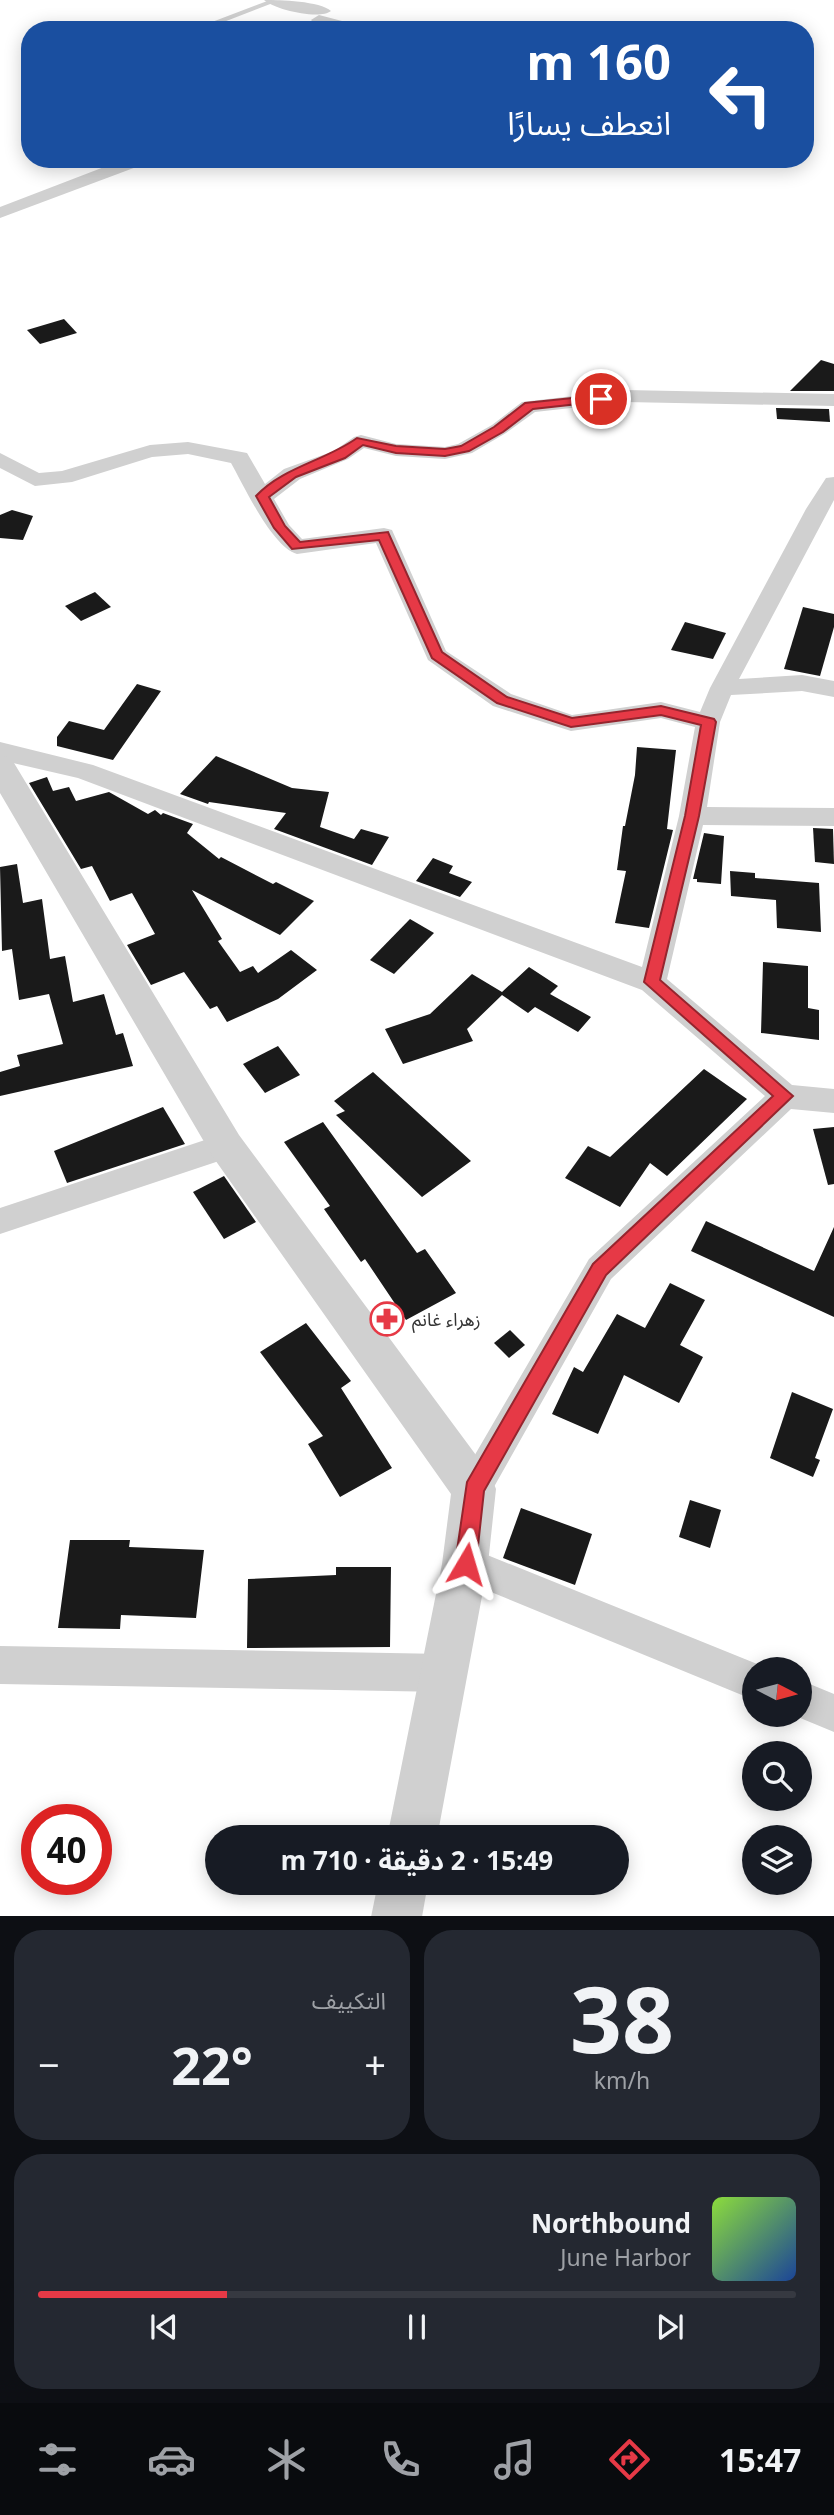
<!DOCTYPE html>
<html lang="ar">
<meta charset="utf-8">
<style>
body{margin:0;font-family:"Noto Sans","Noto Sans Arabic",sans-serif;background:#242831;color:#f1f3f6;direction:rtl;height:100vh;display:flex;flex-direction:column;font-size:26px;white-space:nowrap}
*{box-sizing:border-box;margin:0}
p{font-size:23px;color:#9ea1a6}
.icon{flex:none;width:38px;height:38px;fill:none;stroke:currentColor;stroke-width:2;stroke-linecap:round;stroke-linejoin:round}
.map{position:relative;height:1916px;overflow:hidden;direction:ltr}
.sheet{display:flex;flex-direction:column;gap:14px;padding:14px;background:#0d0f14;flex:1}
.sheet>*{flex:none}
.top-card{position:absolute;left:21px;top:21px;width:793px;height:147px;border-radius:28px;box-shadow:0 4px 18px #0003;direction:rtl;background:#1a4fa0;color:#fff;overflow:hidden}
.needle{width:46px;rotate:96deg}
.tools{position:absolute;left:742px;top:1657px;display:grid;gap:14px}
.tools a{display:grid;place-items:center;width:70px;height:70px;border-radius:50%;background:#171b24;box-shadow:0 4px 18px #0003;font-size:35px}
.speed{position:absolute;left:21px;top:1804px;display:flex;gap:14px;font-size:35px;font-weight:700;text-align:center}
.speed>*{display:grid;place-content:center;width:91px;height:91px;border-radius:50%;background:#171b24;box-shadow:0 4px 18px #0003;line-height:1}
.speed .limit{border:10px solid #d22;background:#fff;color:#111}
.pin{position:absolute;display:grid;place-items:center;width:60px;height:60px;color:#fff;margin:-30px;border:4px solid #fff;border-radius:50%;box-shadow:0 2px 7px #0007}
.me{position:absolute;width:77px;margin:-38px;rotate:7deg;stroke-linejoin:round;filter:drop-shadow(0 0 5px #0008)}
.turn{display:flex;align-items:center;gap:24px;height:147px;padding:0 28px;font-size:32px}
.turn .icon{width:91px;height:91px;stroke-width:2.5}
.turn b{display:block;font-size:49px;line-height:60px}
.big{font-size:52px;font-weight:700;line-height:1.1}
.sheet .tile{flex:1;display:flex;flex-direction:column;justify-content:center;gap:10px;min-width:0;padding:0 24px;border-radius:28px;background:#242831}
.sheet .dial{align-items:center;gap:0}
.dial b{font-size:91px;line-height:1}
.song{display:flex;align-items:center;gap:21px}
.cover{width:84px;height:84px;border-radius:10px;background:linear-gradient(135deg,hsl(90 70% 55%),hsl(220 70% 35%))}
.played{height:7px;border-radius:4px;background:linear-gradient(90deg,#e63946 25%,#363941 25%)}
.keys{display:flex;justify-content:space-around;direction:ltr}
.heat{display:flex;justify-content:space-between;align-items:center;font-size:38px;direction:ltr}
.sheet .tiles{flex:1;display:grid;gap:14px;grid-template-columns:1fr 1fr}
.tile:last-child{grid-column:span 2}
.trip{position:absolute;left:205px;top:1825px;width:424px;height:70px;border-radius:35px;background:#171b24;box-shadow:0 4px 18px #0003;font-weight:700;line-height:70px;text-align:center;direction:rtl}
.tabs{display:flex;height:112px;justify-content:space-around;align-items:center;background:#090b0e;color:#9ea1a6}
.tabs .icon{width:49px;height:49px}
.tabs .active{color:#e63946}
.tabs b{font-size:32px;color:#f1f3f6}
.map>svg:first-child{display:block}
.building{fill:#1a1a1a}
.lines{fill:none;stroke-linecap:round;stroke-linejoin:round}
.service{fill:#d0d0d0;fill-rule:evenodd}
.minor{fill:#d0d0d0;fill-rule:evenodd}
.tertiary{fill:#d0d0d0;fill-rule:evenodd}
.route{fill:#e63946;stroke:#96252e;stroke-width:2}
.labels{text-anchor:middle;dominant-baseline:central;stroke-width:7;stroke-linejoin:round;paint-order:stroke}
.poi-label{font-size:18px;fill:#333;stroke:#fff;text-anchor:start}
</style>
<div class="map">
<svg width="834" height="1917" viewBox="0 0 834 1917">
<rect width="100%" height="100%" fill="#fff"/>
<g class="building">
<path d="M64,319l13,14 -37,11 -13,-14z"/>
<path d="M821,360l13,4v27h-44z"/>
<path d="M776,408l53,1 1,13 -53,-3z"/>
<path d="M12,510l21,6 -10,24 -23,-2v-23z"/>
<path d="M95,592l16,15 -30,14 -16,-15z"/>
<path d="M803,607l31,7v13l-14,49 -36,-7z"/>
<path d="M685,622l41,11 -13,26 -42,-9z"/>
<path d="M137,684l24,7 -48,69 -56,-14v-9l12,-16 35,9z"/>
<path d="M637,747l39,3 -9,79 6,1 -24,98 -34,-5 11,-52 -9,-1 6,-44h2l10,-51z"/>
<path d="M216,756l76,32 37,4 -9,35 34,12 7,-10 28,8 -17,28 -98,-36 12,-16 -77,-11 -1,2 -28,-10z"/>
<path d="M47,777l6,14 16,-4 7,14 33,-9 39,22 7,-4 6,5 2,-2 30,11 -6,9 32,26 2,-2 52,27 3,-2 38,19 -34,34 -88,-45 30,49 -4,2 22,31 13,-6 5,7 33,-23 26,20 -39,29 -51,23 -10,-16 -7,3 -26,-37 -33,13 -24,-40 28,-11 -23,-41 -22,8 -18,-35 -11,3 -52,-86z"/>
<path d="M813,828l20,1 1,35 -19,-2z"/>
<path d="M704,833l20,3 -3,48 -24,-2v-3h-4z"/>
<path d="M433,858l20,8 -4,7 23,9 -12,15 -44,-16z"/>
<path d="M17,864l6,39 19,-4 8,60 15,-3 8,46 31,-8 12,41 7,-2 10,33 -133,30v-24l20,-6 -3,-11 46,-11 -14,-50 -30,6 -7,-51 -10,2 -2,-84z"/>
<path d="M730,871l25,2v5l64,5 2,49 -44,-4 -1,-28 -45,-4z"/>
<path d="M410,919l24,14 -40,41 -24,-14z"/>
<path d="M763,962l45,4v42l11,2v30l-58,-7z"/>
<path d="M529,967l29,19 -8,8 41,23 -13,15 -43,-25 -7,6 -26,-18 -35,34 6,12 -70,23 -18,-35 45,-15 42,-40 30,18z"/>
<path d="M278,1046l22,29 -35,18 -22,-29z"/>
<path d="M704,1069l43,30 -80,77 -17,-13 -30,44 -55,-29 23,-32 22,11z"/>
<path d="M373,1072l98,89 -49,36 -86,-82 9,-4 -11,-10z"/>
<path d="M163,1107l22,37 -118,39 -13,-32z"/>
<path d="M323,1122l94,131 8,-4 31,44 -50,27 -41,-61 -4,3 -37,-53 6,-3 -46,-64z"/>
<path d="M834,1127v57l-6,1 -15,-56z"/>
<path d="M224,1176l32,46 -32,17 -31,-47z"/>
<path d="M706,1221l108,50 20,-44v90l-143,-66z"/>
<path d="M670,1283l35,17 -25,45 23,12 -24,46 -55,-28 -26,59 -46,-20 22,-47 9,5 34,-58 28,14z"/>
<path d="M306,1323l45,58 -10,7 51,80 -52,29 -32,-53 15,-8 -63,-84z"/>
<path d="M510,1330l15,15 -16,13 -15,-15z"/>
<path d="M792,1392l41,17 -18,49 5,2 -7,17 -43,-19z"/>
<path d="M690,1500l31,10 -11,38 -31,-11z"/>
<path d="M521,1508l71,26 -17,51 -72,-27z"/>
<path d="M70,1540h60l-1,7 75,3 -8,68 -75,-3 -1,14 -62,-1z"/>
<path d="M336,1567h55l-1,80 -143,1 1,-69 88,-4z"/>
</g>
<g class="lines">
<path class="service" d="M270,0l8,1 -75,29h-12z"/>
<g class="minor">
<path d="M264,0c16,0 56,1 67,11 -11,9 -56,-1 -67,-11z"/>
<path d="M319,15l46,12 3,3h-28l-26,-7 -3,-3z"/>
<path d="M125,159h24l-2,4 -147,55v-11z"/>
<path d="M625,390l209,4v12l-209,-4 -90,10 -29,21 -34,20 -27,6 -49,-3 -32,-8 -16,11 -48,20 -26,20 15,26 13,14 82,-11 8,2 54,121 65,43 61,21 89,-13 39,10 10,-24 96,-179 20,-31 8,-1v23l-95,179 63,-4 32,6v16l-32,-6 -71,4 -11,27 -13,85 127,1v18l-131,-1 -36,154 125,106 42,4v24l-43,-4 -180,170 -125,222 -12,5 -12,-5 -6,-12 6,-12 127,-218 176,-163 -123,-106 -564,-212 -78,-18v-18l93,23 549,202 37,-151 16,-89 -34,-9 -90,13 -78,-25 -65,-46 -52,-117 -79,11c-25,-7 -53,-68 -66,-91l-43,-9 -36,3 -80,25 -37,4 -35,-18v-15l39,20 23,-2 88,-26 38,-3 59,11 18,31 19,-15 50,-18 20,-14 7,-2 35,9 49,3 13,-3 34,-19 30,-23z"/>
<path d="M226,1133l11,4 4,9 -4,9 -237,79v-26z"/>
<path d="M465,1546l302,122 -13,2v30l-302,-124 -5,-12 5,-12z"/>
<path d="M0,1646l444,8 13,6 6,13 -6,13 -13,6 -444,-8z"/>
<path d="M800,1680l34,14v38l-41,-17h7z"/>
</g>
<g class="tertiary">
<path d="M0,755l11,3 228,377 251,339 6,15 -8,75 -51,274h-50l55,-274 9,-70 -238,-337 -213,-364z"/>
<path d="M378,1883h50l-6,34h-51z"/>
</g>
</g>
<path class="route" d="M601,395l4,1v5l-72,8 -30,23 -34,19 -24,5 -49,-3 -33,-8 -18,13 -49,19 -27,20 16,29 15,16 88,-10 54,120 65,45 65,21 89,-12 53,13 2,3 -17,94 -39,164 133,116 -187,179 -122,216 -8,73 -3,7 -7,3 -8,-3 -3,-7 12,-82 126,-218 180,-168 -129,-114 41,-166 16,-91 -40,-10 -90,12 -74,-24 -65,-45 -53,-118 -87,9 -18,-21 -18,-32c27,-29 69,-35 101,-58l39,8 49,3 16,-3 33,-19 31,-24z"/>
<defs>
<symbol id="pharmacy-ring" viewBox="-11 -11 22 22"><circle r="9.5" fill="#fff" stroke="#e63946" stroke-width="1.5"/><path d="M-2-6h4v4h4v4h-4v4h-4v-4h-4v-4h4Z" fill="#e63946"/></symbol>
</defs>
<g fill-rule="evenodd">
<use href="#pharmacy-ring" x="368" y="1300" width="38" height="38"/>
</g>
<g class="labels">
<g class="poi-label">
<text x="412" y="1319">زهراء غانم</text>
</g>
</g>
</svg>
<div class="tools">
<a><svg class="needle" viewBox="-14 -14 28 28"><path d="M0-13l5 13h-10z" fill="#e53935"/><path d="M0 13l5-13h-10z" fill="#9ea1a6"/></svg></a>
<a><svg class="icon" aria-label="search" viewBox="0 0 24 24"><circle cx="10" cy="10" r="6"/><path d="M15 15l6 6"/></svg></a>
<a><svg class="icon" aria-label="layers" viewBox="0 0 24 24"><path d="M12 4l9 5-9 5-9-5zM3 14l9 5 9-5"/></svg></a>
</div>
<div class="speed"><div class="limit">40</div></div>
<div class="pin" style="left:601px;top:399px;background:#d93025"><svg class="icon" aria-label="arrive" viewBox="0 0 24 24"><path d="M6 21V4h12l-3 4 3 4H6"/></svg></div>
<svg class="me" style="left:466px;top:1564px" viewBox="-20 -20 40 40"><path d="M0-17L14 15 0 8-14 15z" fill="#e63946" stroke="#fff" stroke-width="4"/></svg>
<div class="trip">15:49 · 2 دقيقة · 710 m</div>
<div class="top-card">
<div class="turn"><svg class="icon" aria-label="left" viewBox="0 0 24 24"><path d="M17 20v-9H6M10 6l-5 5 5 5"/></svg><div><b>160 m</b>انعطف يسارًا</div></div>
</div>
</div>
<section class="sheet">
<div class="tiles">
<div class="tile dial"><b>38</b><p>km/h</p></div>
<div class="tile"><p>التكييف</p>
<div class="heat"><a>−</a><b class="big">22°</b><a>+</a></div>
</div>
<div class="tile">
<div class="song"><i class="cover"></i><div><b>Northbound</b><p>June Harbor</p></div></div>
<div class="played"></div>
<div class="keys"><svg class="icon" aria-label="previous" viewBox="0 0 24 24"><path d="M18 5L8 12l10 7zM5 5v14"/></svg><svg class="icon" aria-label="pause" viewBox="0 0 24 24"><path d="M8 5v14M16 5v14"/></svg><svg class="icon" aria-label="next" viewBox="0 0 24 24"><path d="M6 5l10 7-10 7zM19 5v14"/></svg></div>
</div>
</div>
</section>
<nav class="tabs">
<b>15:47</b>
<svg class="icon active" aria-label="directions" viewBox="0 0 24 24"><path d="M12 3l9 9-9 9-9-9zM9 14v-3h6M13 9l2 2-2 2"/></svg>
<svg class="icon" aria-label="music" viewBox="0 0 24 24"><path d="M9 18V5l10-2v13"/><circle cx="6" cy="18" r="3"/><circle cx="16" cy="16" r="3"/></svg>
<svg class="icon" aria-label="phone" viewBox="0 0 24 24"><path d="M5 4h4l2 5-3 2q2 4 5 5l2-3 5 2v4C11 20 4 13 5 4z"/></svg>
<svg class="icon" aria-label="climate" viewBox="0 0 24 24"><path d="M12 3v18M4 7l16 10M4 17L20 7"/></svg>
<svg class="icon" aria-label="car" viewBox="0 0 24 24"><path d="M5 17H2v-5l4-1 3-4h7l3 4 3 1v5h-3M9 17h6M6 11h13"/><circle cx="7" cy="17" r="2"/><circle cx="17" cy="17" r="2"/></svg>
<svg class="icon" aria-label="filters" viewBox="0 0 24 24"><path d="M4 7h16M4 17h16"/><circle cx="9" cy="7" r="2"/><circle cx="15" cy="17" r="2"/></svg>
</nav>
